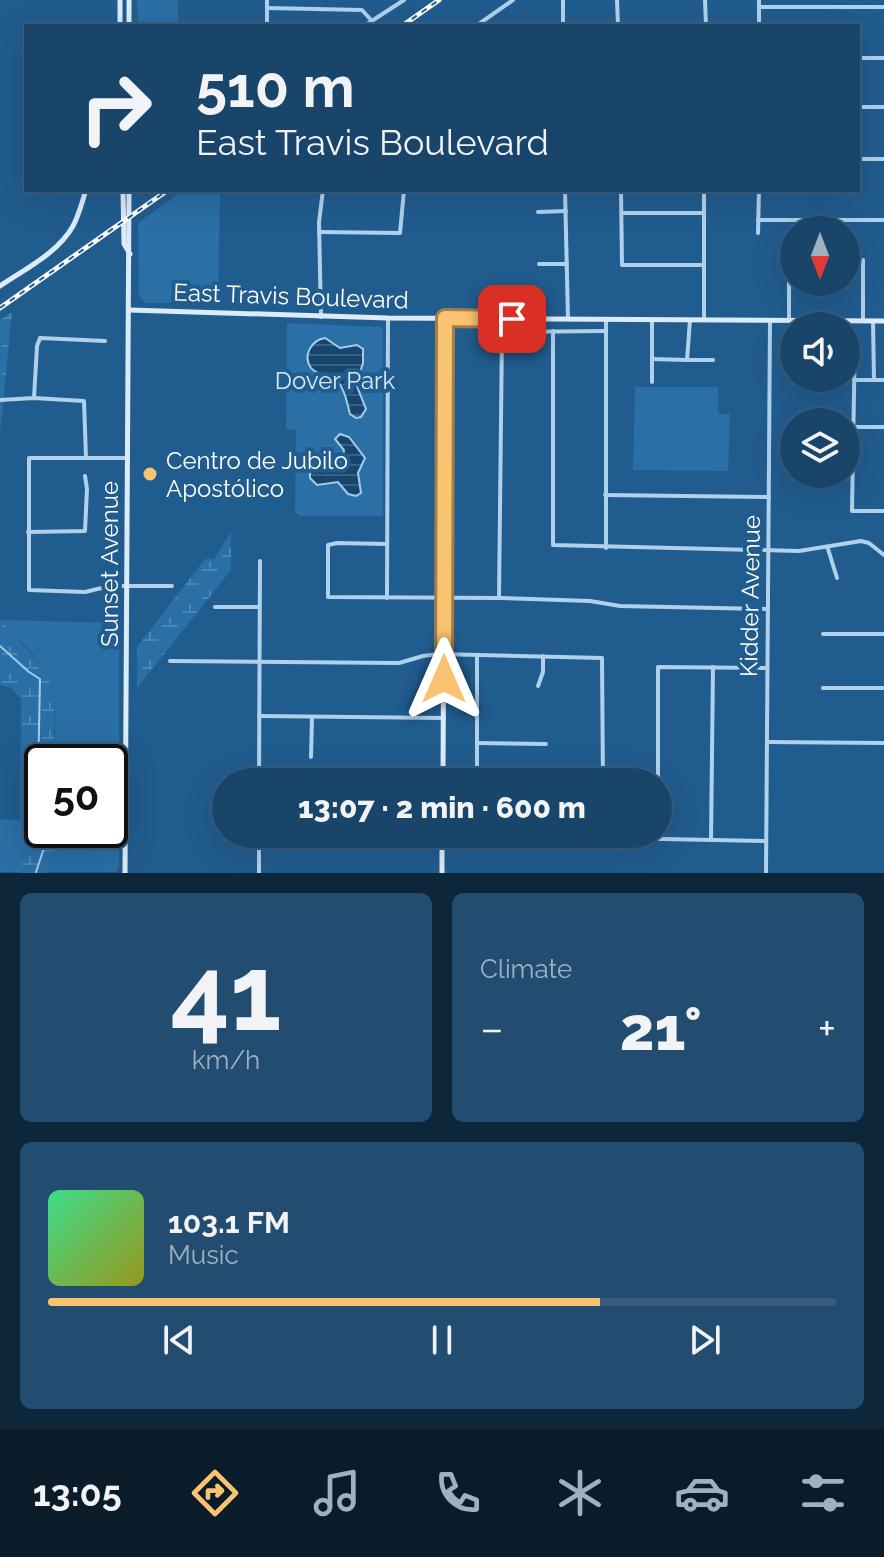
<!DOCTYPE html>
<meta charset="utf-8">
<style>
body{margin:0;font-family:Raleway,sans-serif;background:#224c70;color:#f1f3f6;height:100vh;display:flex;flex-direction:column;font-size:30px;white-space:nowrap}
*{box-sizing:border-box;margin:0}
p{font-size:26px;color:#9fb1c1}
.icon{flex:none;width:44px;height:44px;fill:none;stroke:currentColor;stroke-width:2;stroke-linecap:round;stroke-linejoin:round}
.map{position:relative;height:873px;overflow:hidden}
.panel{display:flex;flex-direction:column;gap:20px;padding:20px;background:#0e263a;flex:1}
.panel>*{flex:none}
.hud{position:absolute;left:24px;top:24px;width:836px;height:168px;border-radius:0px;box-shadow:0 8px 32px #0002,0 0 0 2px #375d7e;background:#19456a;color:#f1f3f6;overflow:hidden}
.needle{width:52px;rotate:180deg}
.fabs{position:absolute;left:780px;top:216px;display:grid;gap:16px}
.fabs a{display:grid;place-items:center;width:80px;height:80px;border-radius:50%;background:#19456a;box-shadow:0 8px 32px #0002,0 0 0 2px #375d7e;font-size:40px}
.speed{position:absolute;left:24px;top:744px;display:flex;gap:16px;font-size:40px;font-weight:700;text-align:center}
.speed>*{display:grid;place-content:center;width:104px;height:104px;border-radius:50%;background:#19456a;box-shadow:0 8px 32px #0002,0 0 0 2px #375d7e;line-height:1}
.speed .limit{border:4px solid #111;border-radius:12px;background:#fff;color:#111}
.pin{position:absolute;display:grid;place-items:center;width:68px;height:68px;color:#fff;margin:-34px;border-radius:16px;box-shadow:0 4px 12px #0006}
.me{position:absolute;width:88px;margin:-44px;rotate:0deg;stroke-linejoin:round;filter:drop-shadow(0 0 6px #0008)}
.turn{display:flex;align-items:center;gap:28px;height:168px;padding:0 40px;font-size:36px}
.turn .icon{width:104px;height:104px;stroke-width:2.5}
.turn b{display:block;font-size:56px;line-height:68px}
.big{font-size:60px;font-weight:800;line-height:1.1}
.panel .card{flex:1;display:flex;flex-direction:column;justify-content:center;gap:12px;min-width:0;padding:0 28px;border-radius:12px;background:#224c70}
.panel .dial{align-items:center;gap:0}
.dial b{font-size:104px;line-height:1}
.song{display:flex;align-items:center;gap:24px}
.cover{width:96px;height:96px;border-radius:12px;background:linear-gradient(135deg,hsl(150 70% 55%),hsl(60 70% 35%))}
.played{height:8px;border-radius:4px;background:linear-gradient(90deg,#f9c371 70%,#375d7e 70%)}
.keys{display:flex;justify-content:space-around;direction:ltr}
.heat{display:flex;justify-content:space-between;align-items:center;font-size:44px;direction:ltr}
.panel .tiles{flex:1;display:grid;gap:20px;grid-template-columns:1fr 1fr}
.card:last-child{grid-column:span 2}
.trip{position:absolute;left:212px;top:768px;width:460px;height:80px;border-radius:40px;background:#19456a;box-shadow:0 8px 32px #0002,0 0 0 2px #375d7e;font-weight:800;line-height:80px;text-align:center}
.menu{display:flex;height:128px;justify-content:space-around;align-items:center;background:#0a1c2a;color:#9fb1c1}
.menu .icon{width:56px;height:56px}
.menu .active{color:#f9c371}
.menu b{font-size:36px;color:#f1f3f6}
.map>svg:first-child{display:block}
.green{fill:#2a6fa6}
.wetland{fill:url(#wetland-marsh)}
.water{fill:url(#water-rules);stroke:#a3cded;stroke-width:2}
.lines{fill:none;stroke-linecap:round;stroke-linejoin:round}
.stream{stroke:#a3cded;stroke-width:2}
.minor{stroke:#afd1ec;stroke-width:4}
.secondary{stroke:#dbebf9;stroke-width:5}
.rail-casing{stroke:#fff;stroke-width:5}
.rail{stroke:#215c8e;stroke-width:2;stroke-dasharray:6;stroke-linecap:butt}
.route-casing{stroke:#a27f49;stroke-width:20}
.route{stroke:#f9c371;stroke-width:14}
.poi-dot{fill:#f9c371;stroke:#215c8e;stroke-width:3}
.labels{text-anchor:middle;dominant-baseline:central;stroke-width:8;stroke-linejoin:round;paint-order:stroke}
.street-label{font-size:24px;fill:#fff;stroke:#215c8e}
.park-label{font-size:24px;fill:#d5e9f9;stroke:#215c8e}
.poi-label{font-size:24px;fill:#fff;stroke:#215c8e;text-anchor:start}
</style>
<div class="map">
<svg width="884" height="873" viewBox="0 0 884 873">
<defs>
<pattern id="wetland-marsh" width="20" height="14" patternUnits="userSpaceOnUse" patternTransform="scale(2)"><rect width="20" height="14" fill="#2a6fa6"/><path d="M1 5h8M5 5V1M11 12h8M15 12V8" fill="none" stroke="#4a85b3"/></pattern>
<pattern id="water-rules" width="6" height="5" patternUnits="userSpaceOnUse" patternTransform="scale(2)"><rect width="6" height="5" fill="#17456d"/><path d="M0 2.5h6" fill="none" stroke="#3a6183"/></pattern>
</defs>
<rect width="100%" height="100%" fill="#215c8e"/>
<g class="green">
<path d="M137,0h41v26h-40z"/>
<path d="M184,190h36l-2,113h-73l-6,-8 -1,-72z"/>
<path d="M287,323l96,4v189h-83l-5,-4 1,-82 -10,-1z"/>
<path d="M635,387h83v27h12l-2,57 -95,-1z"/>
<path d="M0,620l119,3v243l-3,6h-70l7,-18 1,-24h56v-68h-56c0,-31 6,-67 -11,-94 -11,-18 -30,-33 -43,-48z"/>
<path d="M0,819l21,1 -1,52h-20z"/>
</g>
<g class="wetland">
<path d="M12,312l-12,122v-114z"/>
<path d="M231,532v38l-94,118v-41l68,-88h9z"/>
<path d="M0,620l43,47 7,15 4,16v64h-12v68h12l-1,24 -7,19h-26l1,-174 -10,-11 -11,-3z"/>
</g>
<g class="water">
<path d="M325,338l15,10 17,-3 6,4v14l-7,21 10,25 -5,8 -5,1 -6,-4c-3,-10 -4,-22 -11,-31 -7,-11 -21,-6 -28,-15 -9,-13 1,-28 14,-30z"/>
<path d="M340,434l9,3 16,21 -7,15 3,20 -5,3 -8,-2 -10,-12 -21,3 -7,-7v-6l6,-5h16l10,-6 2,-11 -9,-11z"/>
</g>
<g class="lines">
<g class="stream">
<path d="M0,646l29,26 11,7 -2,100 4,6"/>
<path d="M36,872l10,-30v-12"/>
</g>
<g class="minor">
<path d="M267,0v26"/>
<path d="M563,0v26"/>
<path d="M617,0l1,26"/>
<path d="M705,0l1,26"/>
<path d="M759,7h125"/>
<path d="M267,8l95,2 10,11"/>
<path d="M364,26l40,-26"/>
<path d="M476,26l37,-26"/>
<path d="M759,26v-26"/>
<path d="M858,58h26"/>
<path d="M858,107h26"/>
<path d="M858,159h26"/>
<path d="M565,190l3,129"/>
<path d="M621,190l1,75h82"/>
<path d="M538,212l28,-1"/>
<path d="M622,213h82"/>
<path d="M758,220h126"/>
<path d="M319,232l81,1 4,-43"/>
<path d="M758,233l1,-43"/>
<path d="M539,264h28"/>
<path d="M321,317l-2,-95 4,-32"/>
<path d="M704,320v-130"/>
<path d="M789,320v-39l5,-14"/>
<path d="M863,321v-61"/>
<path d="M873,321l1,59"/>
<path d="M553,331v214l246,6 62,-10 8,2 15,12"/>
<path d="M855,334l-3,177h32"/>
<path d="M652,359l35,1 3,-40"/>
<path d="M687,360h26"/>
<path d="M854,380h30"/>
<path d="M652,382v-62"/>
<path d="M34,398l3,-52 3,-8 65,3"/>
<path d="M0,400l34,-2 50,3 2,57"/>
<path d="M854,427h30"/>
<path d="M128,458h-99v132l56,2 25,-6h62"/>
<path d="M605,495l164,2"/>
<path d="M28,532l57,-1 2,-42 -2,-13"/>
<path d="M387,544l-50,-1 -9,2v52l171,1 91,3 30,5 148,3"/>
<path d="M606,548v-229"/>
<path d="M828,549l9,29"/>
<path d="M387,598l1,-280"/>
<path d="M499,598l3,-266 104,-1"/>
<path d="M215,607h44"/>
<path d="M823,634h61"/>
<path d="M477,655v127"/>
<path d="M170,661l229,2 24,-7 15,-2 164,4 1,124"/>
<path d="M538,686l5,-14v-16"/>
<path d="M823,688h61"/>
<path d="M259,716l185,2"/>
<path d="M767,742l117,1"/>
<path d="M478,743l68,1"/>
<path d="M311,757l1,-40"/>
<path d="M259,782l1,-221"/>
<path d="M658,782v-115l109,1"/>
<path d="M604,834l7,4 155,3"/>
<path d="M711,840l2,-173"/>
<path d="M259,873v-39"/>
<path d="M766,873l4,-553"/>
</g>
<g class="secondary">
<path d="M129,0v26"/>
<path d="M120,26v-26"/>
<path d="M123,190l1,54 6,10"/>
<path d="M0,286c25,-17 58,-33 73,-60 6,-11 9,-24 13,-36"/>
<path d="M129,310l259,8 496,3"/>
<path d="M443,782l2,-464"/>
<path d="M442,834v39"/>
<path d="M125,873l4,-683"/>
</g>
<defs>
<g id="rail">
<path d="M402,26l37,-26"/>
<path d="M0,308l168,-118"/>
</g>
</defs>
<use href="#rail" class="rail-casing"/>
<use href="#rail" class="rail"/>
</g>
<g class="lines">
<defs>
<path id="route" d="M444,679l1,-361 67,1"/>
</defs>
<use href="#route" class="route-casing"/>
<use href="#route" class="route"/>
</g>
<circle class="poi-dot" cx="150" cy="474" r="8"/>
<g class="labels">
<g class="street-label">
<text transform="translate(291 296) rotate(2)">East Travis Boulevard</text>
<text transform="translate(109 564) rotate(-90)">Sunset Avenue</text>
<text transform="translate(750 596) rotate(-89)">Kidder Avenue</text>
</g>
<g class="park-label">
<text x="335" y="380">Dover Park</text>
</g>
<g class="poi-label">
<text x="166" y="460">Centro de Jubilo<tspan x="166" dy="28">Apostólico</tspan></text>
</g>
</g>
</svg>
<div class="fabs">
<a><svg class="needle" viewBox="-14 -14 28 28"><path d="M0-13l5 13h-10z" fill="#e53935"/><path d="M0 13l5-13h-10z" fill="#9fb1c1"/></svg></a>
<a><svg class="icon" aria-label="sound" viewBox="0 0 24 24"><path d="M4 9h4l5-4v14l-5-4H4zM17 9q2 3 0 6"/></svg></a>
<a><svg class="icon" aria-label="layers" viewBox="0 0 24 24"><path d="M12 4l9 5-9 5-9-5zM3 14l9 5 9-5"/></svg></a>
</div>
<div class="speed"><div class="limit">50</div></div>
<div class="pin" style="left:512px;top:319px;background:#d93025"><svg class="icon" aria-label="arrive" viewBox="0 0 24 24"><path d="M6 21V4h12l-3 4 3 4H6"/></svg></div>
<svg class="me" style="left:444px;top:679px" viewBox="-20 -20 40 40"><path d="M0-17L14 15 0 8-14 15z" fill="#f9c371" stroke="#fff" stroke-width="4"/></svg>
<div class="trip">13:07 · 2 min · 600 m</div>
<div class="hud">
<div class="turn"><svg class="icon" aria-label="right" viewBox="0 0 24 24"><path d="M7 20v-9h11M14 6l5 5-5 5"/></svg><div><b>510 m</b>East Travis Boulevard</div></div>
</div>
</div>
<section class="panel">
<div class="tiles">
<div class="card dial"><b>41</b><p>km/h</p></div>
<div class="card"><p>Climate</p>
<div class="heat"><a>−</a><b class="big">21°</b><a>+</a></div>
</div>
<div class="card">
<div class="song"><i class="cover"></i><div><b>103.1 FM</b><p>Music</p></div></div>
<div class="played"></div>
<div class="keys"><svg class="icon" aria-label="previous" viewBox="0 0 24 24"><path d="M18 5L8 12l10 7zM5 5v14"/></svg><svg class="icon" aria-label="pause" viewBox="0 0 24 24"><path d="M8 5v14M16 5v14"/></svg><svg class="icon" aria-label="next" viewBox="0 0 24 24"><path d="M6 5l10 7-10 7zM19 5v14"/></svg></div>
</div>
</div>
</section>
<nav class="menu">
<b>13:05</b>
<svg class="icon active" aria-label="directions" viewBox="0 0 24 24"><path d="M12 3l9 9-9 9-9-9zM9 14v-3h6M13 9l2 2-2 2"/></svg>
<svg class="icon" aria-label="music" viewBox="0 0 24 24"><path d="M9 18V5l10-2v13"/><circle cx="6" cy="18" r="3"/><circle cx="16" cy="16" r="3"/></svg>
<svg class="icon" aria-label="phone" viewBox="0 0 24 24"><path d="M5 4h4l2 5-3 2q2 4 5 5l2-3 5 2v4C11 20 4 13 5 4z"/></svg>
<svg class="icon" aria-label="climate" viewBox="0 0 24 24"><path d="M12 3v18M4 7l16 10M4 17L20 7"/></svg>
<svg class="icon" aria-label="car" viewBox="0 0 24 24"><path d="M5 17H2v-5l4-1 3-4h7l3 4 3 1v5h-3M9 17h6M6 11h13"/><circle cx="7" cy="17" r="2"/><circle cx="17" cy="17" r="2"/></svg>
<svg class="icon" aria-label="filters" viewBox="0 0 24 24"><path d="M4 7h16M4 17h16"/><circle cx="9" cy="7" r="2"/><circle cx="15" cy="17" r="2"/></svg>
</nav>
